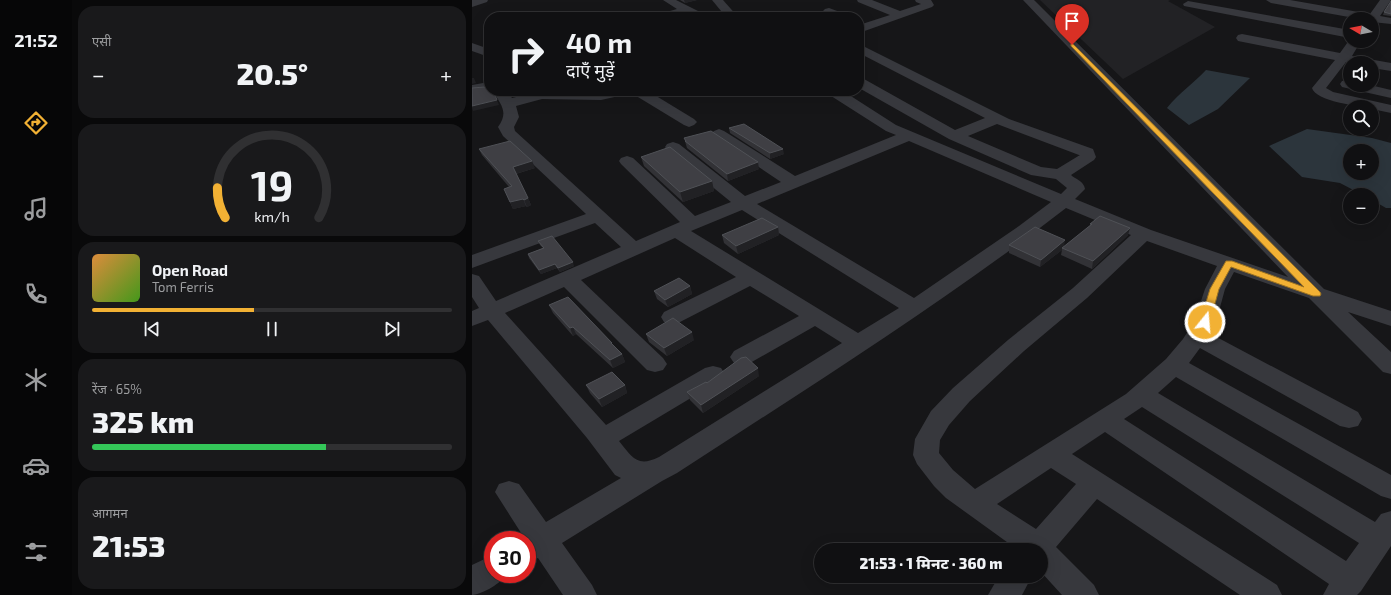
<!DOCTYPE html>
<html lang="hi">
<meta charset="utf-8">
<style>
body{margin:0;font-family:"Exo 2","Noto Sans Devanagari",sans-serif;background:#19191b;color:#f1f3f6;height:100vh;display:flex;flex-direction:column;font-size:15px;white-space:nowrap}
*{box-sizing:border-box;margin:0}
p{font-size:13px;color:#9c9d9f}
.icon{flex:none;width:22px;height:22px;fill:none;stroke:currentColor;stroke-width:2;stroke-linecap:round;stroke-linejoin:round}
.map{position:relative;flex:1;overflow:hidden}
.sheet{display:flex;flex-direction:column;gap:6px;padding:6px;background:#09090a;width:400px}
.sheet>*{flex:none}
.top-card{position:absolute;left:12px;top:12px;width:380px;height:84px;border-radius:16px;box-shadow:0 4px 16px #0002,0 0 0 1px #303032;background:#101012;color:#f1f3f6;overflow:hidden}
.needle{width:26px;rotate:280deg}
.buttons{position:absolute;left:871px;top:12px;display:grid;gap:8px}
.buttons a{display:grid;place-items:center;width:36px;height:36px;border-radius:50%;background:#101012;box-shadow:0 4px 16px #0002,0 0 0 1px #303032;font-size:20px}
.speed{position:absolute;left:12px;top:531px;display:flex;gap:8px;font-size:20px;font-weight:700;text-align:center}
.speed>*{display:grid;place-content:center;width:52px;height:52px;border-radius:50%;background:#101012;box-shadow:0 4px 16px #0002,0 0 0 1px #303032;line-height:1}
.speed .limit{border:6px solid #d22;background:#fff;color:#111}
.pin{position:absolute;display:grid;place-items:center;width:34px;height:34px;color:#fff;margin:-41px -17px;border-radius:50% 50% 50% 0;rotate:-45deg;box-shadow:0 0 4px #0007}
.pin .icon{rotate:45deg}
.me{position:absolute;width:44px;margin:-22px;rotate:17deg;stroke-linejoin:round;filter:drop-shadow(0 0 3px #0008)}
.turn{display:flex;align-items:center;gap:14px;height:84px;padding:0 16px;font-size:18px}
.turn .icon{width:52px;height:52px;stroke-width:2.5}
.turn b{display:block;font-size:28px;line-height:34px}
.big{font-size:30px;font-weight:800;line-height:1.1}
.sheet .tile{flex:1;display:flex;flex-direction:column;justify-content:center;gap:6px;min-width:0;padding:0 14px;border-radius:16px;background:#19191b}
.sheet .dial{align-items:center;gap:0}
.dial svg{height:104px;overflow:visible;fill:none;stroke:#303032;stroke-width:7;stroke-linecap:round;text-anchor:middle}
.dial text{fill:#f1f3f6;stroke:none}
.song{display:flex;align-items:center;gap:12px}
.cover{width:48px;height:48px;border-radius:6px;background:linear-gradient(135deg,hsl(30 70% 55%),hsl(100 70% 35%))}
.played{height:4px;border-radius:2px;background:linear-gradient(90deg,#f2b134 45%,#303032 45%)}
.keys{display:flex;justify-content:space-around;direction:ltr}
.heat{display:flex;justify-content:space-between;align-items:center;font-size:22px;direction:ltr}
.charge{height:6px;border-radius:3px;background:linear-gradient(90deg,#34c759 65%,#303032 0)}
.trip{position:absolute;left:342px;top:543px;width:234px;height:40px;border-radius:20px;background:#101012;box-shadow:0 4px 16px #0002,0 0 0 1px #303032;font-weight:800;line-height:40px;text-align:center}
main{display:flex;flex:1;min-height:0}
.menu{display:flex;flex-direction:column;width:72px;justify-content:space-around;align-items:center;background:#060607;color:#9c9d9f}
.menu .icon{width:28px;height:28px}
.menu .on{color:#f2b134}
.menu b{font-size:18px;color:#f1f3f6}
.map>svg:first-child{display:block}
.built{fill:#222225}
.water{fill:#2c353c;fill-rule:evenodd}
.lines{fill:none;stroke-linecap:round;stroke-linejoin:round}
.minor{fill:#37383d;fill-rule:evenodd}
.wall{fill:#323236}
.shaded-wall{fill:#212124}
.building{fill:#3f3f44;stroke:#4f5156}
.route{fill:#f2b134;stroke:#9d7322}
</style>
<main>
<nav class="menu">
<b>21:52</b>
<svg class="icon on" aria-label="directions" viewBox="0 0 24 24"><path d="M12 3l9 9-9 9-9-9zM9 14v-3h6M13 9l2 2-2 2"/></svg>
<svg class="icon" aria-label="music" viewBox="0 0 24 24"><path d="M9 18V5l10-2v13"/><circle cx="6" cy="18" r="3"/><circle cx="16" cy="16" r="3"/></svg>
<svg class="icon" aria-label="phone" viewBox="0 0 24 24"><path d="M5 4h4l2 5-3 2q2 4 5 5l2-3 5 2v4C11 20 4 13 5 4z"/></svg>
<svg class="icon" aria-label="climate" viewBox="0 0 24 24"><path d="M12 3v18M4 7l16 10M4 17L20 7"/></svg>
<svg class="icon" aria-label="car" viewBox="0 0 24 24"><path d="M5 17H2v-5l4-1 3-4h7l3 4 3 1v5h-3M9 17h6M6 11h13"/><circle cx="7" cy="17" r="2"/><circle cx="17" cy="17" r="2"/></svg>
<svg class="icon" aria-label="filters" viewBox="0 0 24 24"><path d="M4 7h16M4 17h16"/><circle cx="9" cy="7" r="2"/><circle cx="15" cy="17" r="2"/></svg>
</nav>
<section class="sheet">
<div class="tile"><p>एसी</p>
<div class="heat"><a>−</a><b class="big">20.5°</b><a>+</a></div>
</div>
<div class="tile dial"><svg viewBox="0 0 100 80">
<path d="M14 69A42 42 0 1 1 86 69"/>
<path d="M14 69A42 42 0 0 1 8 46" stroke="#f2b134"/>
<text x="50" y="56" font-size="32" font-weight="700">19</text>
<text x="50" y="72" font-size="11">km/h</text>
</svg></div>
<div class="tile">
<div class="song"><i class="cover"></i><div><b>Open Road</b><p>Tom Ferris</p></div></div>
<div class="played"></div>
<div class="keys"><svg class="icon" aria-label="previous" viewBox="0 0 24 24"><path d="M18 5L8 12l10 7zM5 5v14"/></svg><svg class="icon" aria-label="pause" viewBox="0 0 24 24"><path d="M8 5v14M16 5v14"/></svg><svg class="icon" aria-label="next" viewBox="0 0 24 24"><path d="M6 5l10 7-10 7zM19 5v14"/></svg></div>
</div>
<div class="tile"><p>रेंज · 65%</p><b class="big">325 km</b><div class="charge"></div></div>
<div class="tile"><p>आगमन</p><b class="big">21:53</b></div>
</section>
<div class="map">
<svg width="919" height="595" viewBox="0 0 919 595">
<rect width="100%" height="100%" fill="#161618"/>
<path class="built" d="M568,0h130l-2,1 47,26 -92,52z"/>
<g class="water">
<path d="M734,70l44,8 -32,31 -29,16 -22,-17c12,-15 27,-25 39,-38z"/>
<path d="M835,129l65,9 19,5v65h-5l-14,-8v-5h-9l-23,-12 -38,-6 -33,-31zM878,151h22v22h-22z"/>
</g>
<g class="lines">
<g class="minor">
<path d="M0,0h16l-1,2 -15,5z"/>
<path d="M191,0h13l30,15 2,2h-15l-7,-3 -13,3h-19l2,-2 21,-6z"/>
<path d="M240,0h11l15,17h-12z"/>
<path d="M385,0h15l28,11 21,-7 -5,-2 -1,-2h16l3,5 -2,2 -73,26v-8l31,-10 -32,-13z"/>
<path d="M551,0h11l290,289 67,22v15l-43,-14 43,40v22l-8,-2 -74,-74 -75,-26 -9,17 -9,33 -7,11 149,79 4,7 -4,7 -9,2 -9,-2 -140,-78 -11,15 202,112v24l-10,-3 -205,-119 -18,16 217,129 6,-8 10,-3v35l-30,45 -4,4h-34l6,-11 -224,-152 -33,22 205,131 5,10h-42l-143,-96 -41,48 38,38 5,10h-37l-21,-23v-22h-23l-72,-52 -12,-12 -17,-22 -4,-9 2,-16 16,-28 22,-23 55,-48 65,-52 58,-53 -65,-27c-124,96 -257,179 -389,265l-15,8 -100,62 30,42 5,10h-34l-25,-37 -11,4v-22h-11l7,-4 -28,-44 4,-8 10,-3 10,3 27,38 75,-44 -6,-3 -28,-37 -99,-118 -16,6v-15l7,-3 -7,-11v-23l7,2 17,25 125,-54 -26,-24 -123,45v-13l114,-41 -83,-78 -5,-9c11,-15 3,-22 -5,-36h14l5,7 29,-7h89l-2,3 -27,6 -59,-1 -26,7 3,11 -5,10 1,4 121,110 44,-19 -59,-58 -2,-3 2,-3 6,-2 6,2 62,58 36,-14 -64,-52 -2,-3 2,-3 6,-2 6,2 66,52 36,-14 -67,-45 -3,-3 3,-3 5,-2 5,2 71,45 101,-41 -10,-4 -58,-37 -2,-3h17l53,34 165,69 6,-6 -11,-9 -25,-4 -82,-36 -90,-51v-10l5,1 91,51 30,-12 -126,-65v-9l150,75 84,30 3,8 -2,3 -23,15c4,4 13,6 14,14l-10,10 76,31 137,47zM525,124l82,31h1l-23,14 -16,-2 -73,-31zM437,141l142,61 -32,24 -105,72 -157,-94zM270,210l157,98 -41,25 -167,-102zM203,238l61,39 -72,35 -3,5 3,5 8,2 8,-2 70,-36 49,30 -65,35 -4,6 4,6 8,2 8,-2 65,-37 27,17 -183,114c-22,11 -27,0 -40,-16l102,-61 4,-6 -4,-6 -8,-2 -8,2 -99,57 -101,-112 59,-26 83,83 8,2 8,-2 4,-6 -4,-6 -82,-78zM675,241l70,25 -12,23 -11,33 -11,17 -17,20 -40,35 -151,95 -22,-19 -14,-17 1,-13 9,-15 21,-24 54,-50 63,-53zM670,407l217,136 -13,18 -222,-142zM579,468l25,16 -40,45 -39,-25z"/>
<path d="M794,0h24l80,14 10,-14h11l-11,16 11,2v6l-19,-2v-3h-12l-89,-16z"/>
<path d="M716,1l162,29v8l-166,-32 -1,-2z"/>
<path d="M357,8l19,7 2,2c-9,0 -20,1 -27,-6l2,-2z"/>
<path d="M770,34l98,19 10,-14v2h11l-9,15 39,7v8l-19,-3v-5l-26,-1 -20,26 7,4 58,13v8l-19,-4v-2c-12,0 -57,-6 -60,-19l23,-28 -97,-19 -2,-3 2,-3z"/>
<path d="M0,43l17,6v8l-17,-6z"/>
<path d="M875,80l3,1v4h20l21,5v8l-49,-11 -2,-3 2,-3z"/>
<path d="M17,82v8l-17,3v-8z"/>
<path d="M159,91h17l46,28 3,3 -3,3 -5,2 -5,-2 -51,-31z"/>
<path d="M21,555v19h13c-4,9 -23,20 -34,21v-30z"/>
<path d="M527,576h33l-10,19h-34z"/>
</g>
</g>
<g class="wall">
<path d="M208,0h17l-12,3z"/>
<path d="M919,1v15l-8,-1 1,-3z"/>
<path d="M257,128l55,26 -14,5 -40,-26z"/>
<path d="M212,138l75,31 -31,12 -41,-33z"/>
<path d="M7,149l56,19 -19,6 12,24 3,7 -4,2 -1,-1 -13,3 -9,-20 5,-2 -27,-32z"/>
<path d="M169,157l71,24 2,10 -31,11 -39,-36z"/>
<path d="M618,224l38,11 -36,34 -31,-14 1,-5 -22,17 -31,-14v-8l56,1 25,-20z"/>
<path d="M306,227l1,8 -41,19 -14,-11 -2,-8z"/>
<path d="M66,241l36,25 -14,6 -3,-4 -16,6 -12,-16 -1,-4 15,-6 -3,-3z"/>
<path d="M218,286l2,8 -24,13 -11,-8 -3,-8z"/>
<path d="M77,305l63,40 10,9 3,8 -12,6 -37,-34 -3,2 -20,-23z"/>
<path d="M174,334l48,6 -27,16 -18,-14z"/>
<path d="M287,376l-56,37 -13,-13 -3,-8 20,-9z"/>
<path d="M114,385h39l2,8 -25,14 -12,-14z"/>
</g>
<g class="shaded-wall">
<path d="M212,0h13l-12,3z"/>
<path d="M0,78h2l2,5 -4,1z"/>
<path d="M25,100l2,5 -26,6 -1,-3v-2z"/>
<path d="M311,149l1,5 -14,5v-6z"/>
<path d="M60,161l3,7 -20,6 -2,-7z"/>
<path d="M286,162l1,7 -31,12 -1,-7z"/>
<path d="M240,181l2,10 -31,11 -3,-10z"/>
<path d="M56,198l3,7 -4,2 -3,-7z"/>
<path d="M51,199l3,7 -13,3 -3,-7z"/>
<path d="M306,227l1,8 -41,19 -2,-8z"/>
<path d="M658,228l-2,7 -36,34 1,-8z"/>
<path d="M593,240l-1,7 -2,1v2l-22,17 1,-7z"/>
<path d="M101,262l1,4 -14,6 -2,-4z"/>
<path d="M83,264l2,4 -16,6 -2,-4z"/>
<path d="M218,286l2,8 -24,13 -3,-7z"/>
<path d="M101,327l3,7 -3,2 -3,-8z"/>
<path d="M220,332l2,8 -27,16 -3,-8z"/>
<path d="M150,354l3,8 -12,6 -3,-8z"/>
<path d="M286,368l1,8 -56,37 -2,-8z"/>
<path d="M153,385l2,8 -25,14 -3,-8z"/>
</g>
<g class="building">
<path d="M919,1v13l-7,-2z"/>
<path d="M13,87l4,3v1h1l5,4 2,5 -25,6v-18z"/>
<path d="M272,124l39,25 -13,4 -41,-25z"/>
<path d="M239,131l47,31 -31,12 -42,-33h1l-2,-3z"/>
<path d="M38,141l22,20 -19,6 15,31 -4,2 -1,-1 -13,3 -6,-13 8,-3 -33,-37z"/>
<path d="M198,147l42,34 -32,11 -39,-35z"/>
<path d="M628,216l30,12 -37,33 -31,-13 30,-24h-2z"/>
<path d="M290,218l16,9 -42,19 -14,-11z"/>
<path d="M563,227l30,13 -24,20 -32,-15z"/>
<path d="M80,236l21,26 -15,6 -3,-4 -16,6 -11,-16 16,-6 -6,-7z"/>
<path d="M207,278l11,8 -25,14 -11,-9z"/>
<path d="M96,297l44,46h-1l11,11 -12,6 -37,-33 -3,1 -21,-23z"/>
<path d="M201,318l19,14 -28,16 -18,-14z"/>
<path d="M274,357l12,11 -57,37 -14,-13 19,-10 1,1 34,-25z"/>
<path d="M140,372l13,13 -26,14 -13,-14z"/>
</g>
<path class="route" d="M600,43l248,249 1,2 -1,2h-7l-82,-29 -12,22 -9,33 -5,3 -3,-1 -2,-2 10,-33 16,-28h6l72,26 -233,-241v-2z"/>
</svg>
<div class="buttons">
<a><svg class="needle" viewBox="-14 -14 28 28"><path d="M0-13l5 13h-10z" fill="#e53935"/><path d="M0 13l5-13h-10z" fill="#9c9d9f"/></svg></a>
<a><svg class="icon" aria-label="sound" viewBox="0 0 24 24"><path d="M4 9h4l5-4v14l-5-4H4zM17 9q2 3 0 6"/></svg></a>
<a><svg class="icon" aria-label="search" viewBox="0 0 24 24"><circle cx="10" cy="10" r="6"/><path d="M15 15l6 6"/></svg></a>
<a>+</a>
<a>−</a>
</div>
<div class="speed"><div class="limit">30</div></div>
<div class="pin" style="left:600px;top:45px;background:#d93025"><svg class="icon" aria-label="arrive" viewBox="0 0 24 24"><path d="M6 21V4h12l-3 4 3 4H6"/></svg></div>
<svg class="me" style="left:733px;top:322px" viewBox="-20 -20 40 40"><circle r="17" fill="#f2b134" stroke="#fff" stroke-width="3"/><path d="M0-11L8 9 0 5-8 9z" fill="#fff"/></svg>
<div class="trip">21:53 · 1 मिनट · 360 m</div>
<div class="top-card">
<div class="turn"><svg class="icon" aria-label="right" viewBox="0 0 24 24"><path d="M7 20v-9h11M14 6l5 5-5 5"/></svg><div><b>40 m</b>दाएँ मुड़ें</div></div>
</div>
</div>
</main>
